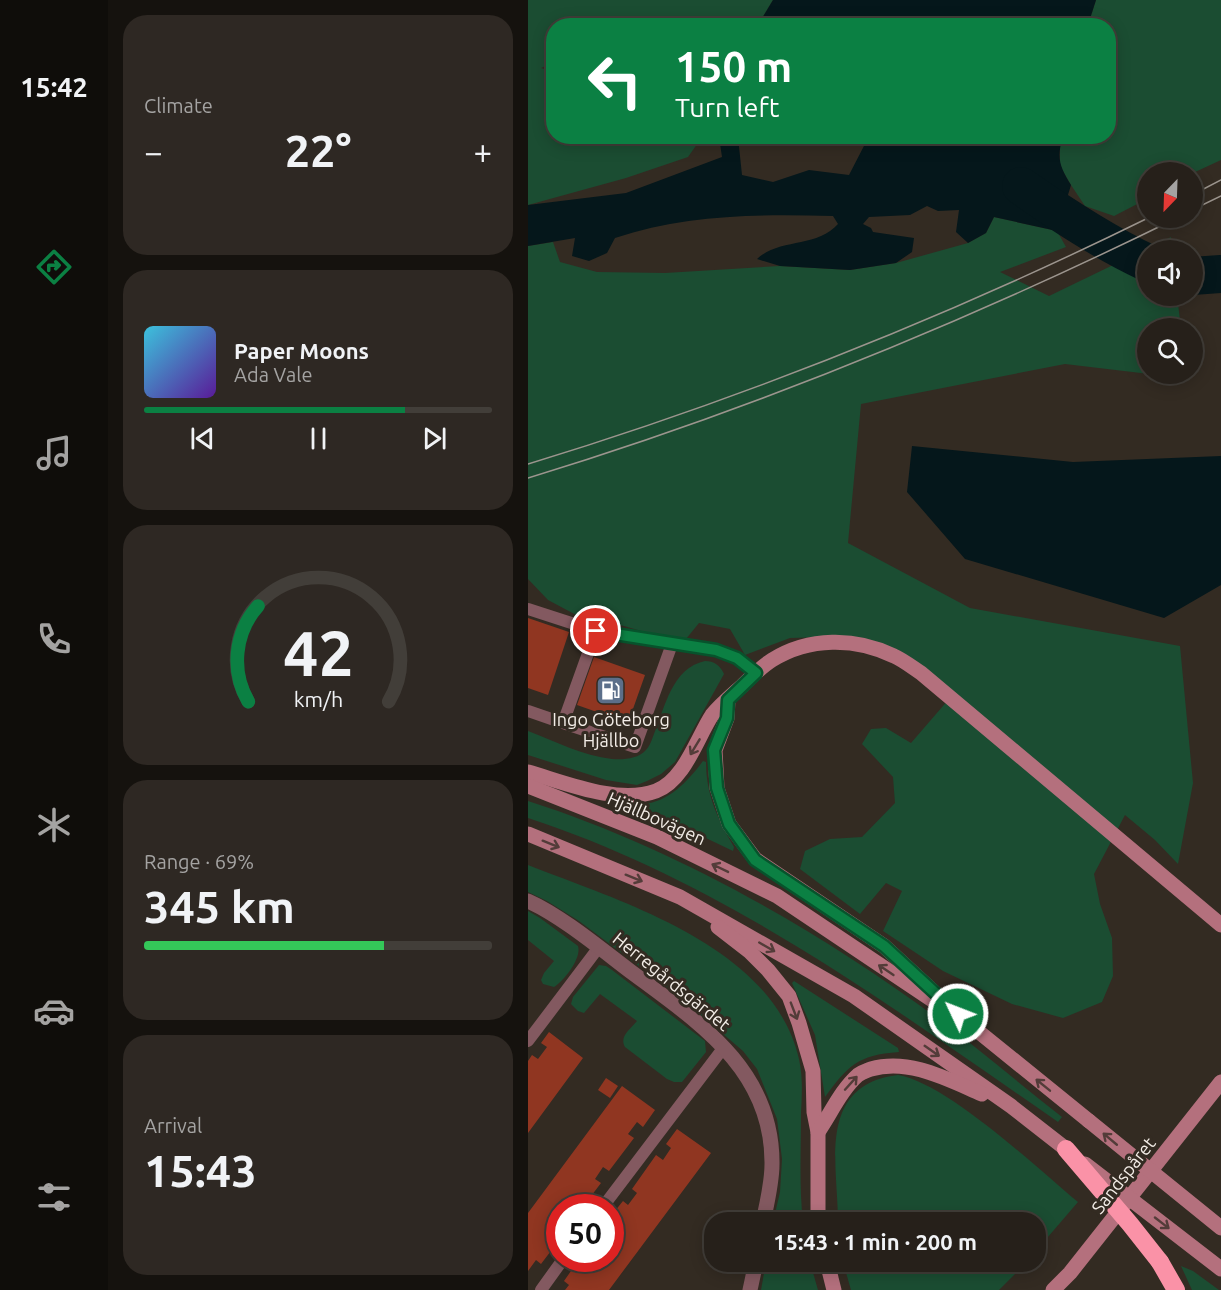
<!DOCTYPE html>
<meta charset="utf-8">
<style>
body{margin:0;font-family:Ubuntu,sans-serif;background:#2e2823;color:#f1f3f6;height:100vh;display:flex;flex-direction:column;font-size:22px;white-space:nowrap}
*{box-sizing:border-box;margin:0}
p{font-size:20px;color:#a4a3a2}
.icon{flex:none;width:33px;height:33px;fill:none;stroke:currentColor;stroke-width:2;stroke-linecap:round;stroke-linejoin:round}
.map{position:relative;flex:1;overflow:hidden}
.side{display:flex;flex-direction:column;gap:15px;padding:15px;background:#15120e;width:420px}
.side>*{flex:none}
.banner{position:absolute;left:18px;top:18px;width:570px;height:126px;border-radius:24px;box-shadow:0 3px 15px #0003,0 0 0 2px #423e39;background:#0b8043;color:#fff;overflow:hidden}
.needle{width:39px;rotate:203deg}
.fabs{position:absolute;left:609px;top:162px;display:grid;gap:12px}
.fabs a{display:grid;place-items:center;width:66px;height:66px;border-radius:50%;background:#26201a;box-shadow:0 3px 15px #0003,0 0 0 2px #423e39;font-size:30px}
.speed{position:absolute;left:18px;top:1194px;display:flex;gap:12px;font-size:30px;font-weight:700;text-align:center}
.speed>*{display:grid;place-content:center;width:78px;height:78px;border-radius:50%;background:#26201a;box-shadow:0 3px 15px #0003,0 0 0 2px #423e39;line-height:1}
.speed .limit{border:9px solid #d22;background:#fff;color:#111}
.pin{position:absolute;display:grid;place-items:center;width:51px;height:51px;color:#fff;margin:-26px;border:3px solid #fff;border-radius:50%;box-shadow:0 2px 6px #0007}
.me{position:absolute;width:66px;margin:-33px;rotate:313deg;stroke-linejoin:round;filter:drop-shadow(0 0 4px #0008)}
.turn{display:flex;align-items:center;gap:21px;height:126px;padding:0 30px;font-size:27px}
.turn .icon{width:78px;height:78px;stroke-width:2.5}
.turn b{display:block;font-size:42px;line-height:51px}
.big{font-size:45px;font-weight:600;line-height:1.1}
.side .tile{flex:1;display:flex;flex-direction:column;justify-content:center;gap:9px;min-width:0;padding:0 21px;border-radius:24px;background:#2e2823}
.side .dial{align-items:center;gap:0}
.dial svg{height:156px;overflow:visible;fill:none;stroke:#423e39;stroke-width:7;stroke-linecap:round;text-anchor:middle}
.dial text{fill:#f1f3f6;stroke:none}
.song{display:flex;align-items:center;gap:18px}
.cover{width:72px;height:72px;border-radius:9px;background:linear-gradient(135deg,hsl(190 70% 55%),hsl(270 70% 35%))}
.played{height:6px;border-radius:3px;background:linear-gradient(90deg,#0b8043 75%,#423e39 75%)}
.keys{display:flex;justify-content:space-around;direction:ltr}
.heat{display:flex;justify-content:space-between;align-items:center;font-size:33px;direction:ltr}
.charge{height:9px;border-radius:4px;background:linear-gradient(90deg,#34c759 69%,#423e39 0)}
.trip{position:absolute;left:176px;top:1212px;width:342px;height:60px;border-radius:24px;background:#26201a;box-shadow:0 3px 15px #0003,0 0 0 2px #423e39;font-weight:600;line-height:60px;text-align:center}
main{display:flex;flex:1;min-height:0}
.tabs{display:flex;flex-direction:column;width:108px;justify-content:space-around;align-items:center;background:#0f0d0a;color:#a4a3a2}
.tabs .icon{width:42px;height:42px}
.tabs .current{color:#0b8043}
.tabs b{font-size:27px;color:#f1f3f6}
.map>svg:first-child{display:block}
.green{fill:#1b4d32}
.water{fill:#05171b}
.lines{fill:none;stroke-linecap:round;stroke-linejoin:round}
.river{stroke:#05171b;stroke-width:38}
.building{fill:#903621}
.lane{stroke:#835960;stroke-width:12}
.street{stroke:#835960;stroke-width:15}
.secondary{stroke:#b4707d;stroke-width:15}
.highway{stroke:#fa92a7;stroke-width:18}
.tram{stroke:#9c958e;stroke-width:1.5}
.secondary-bridge{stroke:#b4707d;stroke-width:15}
.highway-bridge{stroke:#fa92a7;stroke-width:18}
.oneway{stroke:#533c39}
.route-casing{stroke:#07532c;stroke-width:15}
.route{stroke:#0b8043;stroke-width:10}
.labels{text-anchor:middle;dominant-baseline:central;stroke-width:6;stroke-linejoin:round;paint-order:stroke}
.poi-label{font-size:18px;fill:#f3ede7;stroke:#332b22}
.street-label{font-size:18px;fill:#f3ede7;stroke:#332b22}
</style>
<main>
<nav class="tabs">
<b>15:42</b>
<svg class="icon current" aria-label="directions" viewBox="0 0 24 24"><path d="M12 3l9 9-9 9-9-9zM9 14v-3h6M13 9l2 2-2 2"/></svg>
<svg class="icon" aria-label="music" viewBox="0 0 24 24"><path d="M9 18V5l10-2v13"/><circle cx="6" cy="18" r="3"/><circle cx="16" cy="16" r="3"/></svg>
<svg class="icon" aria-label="phone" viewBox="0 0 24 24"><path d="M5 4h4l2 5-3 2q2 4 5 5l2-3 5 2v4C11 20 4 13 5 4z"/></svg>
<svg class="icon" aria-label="climate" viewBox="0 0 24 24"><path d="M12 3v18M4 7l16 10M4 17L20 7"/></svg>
<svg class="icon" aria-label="car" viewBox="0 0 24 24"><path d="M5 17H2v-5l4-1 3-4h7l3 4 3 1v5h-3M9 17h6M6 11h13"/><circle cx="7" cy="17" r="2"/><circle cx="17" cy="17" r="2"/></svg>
<svg class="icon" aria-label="filters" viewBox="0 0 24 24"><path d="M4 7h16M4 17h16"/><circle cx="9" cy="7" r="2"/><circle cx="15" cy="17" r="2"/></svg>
</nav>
<section class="side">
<div class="tile"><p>Climate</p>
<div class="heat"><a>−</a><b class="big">22°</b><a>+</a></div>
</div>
<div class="tile">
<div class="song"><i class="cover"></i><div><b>Paper Moons</b><p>Ada Vale</p></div></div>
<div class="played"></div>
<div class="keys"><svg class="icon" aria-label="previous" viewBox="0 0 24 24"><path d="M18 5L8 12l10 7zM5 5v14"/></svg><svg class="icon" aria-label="pause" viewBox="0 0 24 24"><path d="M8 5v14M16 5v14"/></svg><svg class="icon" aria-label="next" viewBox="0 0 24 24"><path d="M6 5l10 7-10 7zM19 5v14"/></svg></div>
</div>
<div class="tile dial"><svg viewBox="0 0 100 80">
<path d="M14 69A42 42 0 1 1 86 69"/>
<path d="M14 69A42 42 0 0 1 19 20" stroke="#0b8043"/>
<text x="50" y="56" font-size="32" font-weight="700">42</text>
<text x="50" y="72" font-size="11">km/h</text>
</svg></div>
<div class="tile"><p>Range · 69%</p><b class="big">345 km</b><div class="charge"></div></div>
<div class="tile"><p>Arrival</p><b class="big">15:43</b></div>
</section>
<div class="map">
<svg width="693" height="1290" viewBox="0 0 693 1290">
<rect width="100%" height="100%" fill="#332b22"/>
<g class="green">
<path d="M0,0h245l-15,25h-108l1,-2 -7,3h-90l-1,37 -12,5 12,4 1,64 148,1 -14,20 -62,21 -98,27z"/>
<path d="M568,0h125v160l-28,13 -45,-1 -1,27 -33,17 -29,-10 -14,-21 -11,-19v-21l3,-8 45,-1v-110l-20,-1z"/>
<path d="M466,217l63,14 9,16 -66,25 49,24 122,-59 1,13h-24v46h29l4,32h-33v46h35v4l-118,-14 -204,40 -13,139 122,65 210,38 13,137 -15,81 -23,-24 -30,-25 -31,59 6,30 12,34 1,38 -11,26 -39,16 -51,-14 -69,-33 -60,-40 19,-40 -16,-8 -26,31 -60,-45 5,-18 25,-12 32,-2 33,-34 -2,-26 -31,-33 9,-15 15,-1 25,15 38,-44 -50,-40 -74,-22 -35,1 -45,17 -15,-26 -31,-6 -13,16 -24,-2 -38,-11 -44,-9 -32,-17 -20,-21v-333l25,-4 7,20 37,10 68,1 115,-7 70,4 46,-7 72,-20 18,-10z"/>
<path d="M177,661c9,0 15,4 19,13l-49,88 -14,12 -14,7 -10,4 -31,-5 -78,-25v-24c27,10 55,25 84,28 11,1 26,0 34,-9 4,-4 6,-11 8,-16 11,-27 18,-66 51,-73z"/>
<path d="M175,761l3,1c0,33 12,57 28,85l-1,4 -92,-44 2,-3c26,-2 45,-23 60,-43z"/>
<path d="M0,801c147,47 292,130 416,222 40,30 78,63 118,94l-4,5c-168,-116 -334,-240 -530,-304z"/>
<path d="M0,865c94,37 245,81 271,194 4,18 3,36 2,54 0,36 -2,74 2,109h-30l7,-30 2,-33 -5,-40 -20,-50 -14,-18 -68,-58 -96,-72 -32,-20 -19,-9z"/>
<path d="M0,911l12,7 38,28c4,12 -14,35 -24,41l-11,-3 -2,-4 3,-7 10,-12 -26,-21z"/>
<path d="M71,965l7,1 6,4 93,71 1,11 -24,30h-8l-7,-3 -42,-32c-6,-11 5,-17 12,-26l-37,-27 -16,19 -6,-2 -7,-7 2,-7z"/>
<path d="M266,981l104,67 1,4c-42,3 -51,14 -74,45l-10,-62 -23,-52z"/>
<path d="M370,1075c49,8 139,93 180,127l-43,50v-30h-197c0,-57 -22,-137 60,-147z"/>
<path d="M238,1262h44l8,28h-57z"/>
<path d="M315,1262h184l-28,28h-148z"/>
<path d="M653,1266l12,5 26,19h-27z"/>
</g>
<g class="water">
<path d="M245,0h323l-8,25h-330z"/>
<path d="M191,137h19l4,38 31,7 36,-12 40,5 17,-33 -6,-5h203c-7,21 -3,30 8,48l-14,46 -63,-14 -8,16 -18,10 -12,-11 3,-22 -21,1 -11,-5 -17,9 -41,2 -6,7 8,4 2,4 41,6 -2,14 -16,11 -46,7 -70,-4 -23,-7c22,-21 60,-11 81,-35l-5,-8c-73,-2 -148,-2 -218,22l-8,15 -18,8 -17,-5 3,-18 -47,8v-41l98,-12 96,-36z"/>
<path d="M384,446l161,16 148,-6v129l-57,33 -199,-59 -58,-67z"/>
</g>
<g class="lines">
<g class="river">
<path d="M493,186c40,28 82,56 127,77"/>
<path d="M664,276l29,-2"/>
</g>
</g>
<g class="building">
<path d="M0,618l41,14 -21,63 -20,-7z"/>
<path d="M66,657l51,18 -17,48 -51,-18z"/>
<path d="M21,1032l34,26 -55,75v-72l4,-6 6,4 9,-12 -6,-4z"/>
<path d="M78,1078l12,8 -8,12 -12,-8z"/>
<path d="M94,1086l33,24 -12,17 -6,-5 -9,12 6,4 -25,33 -6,-4 -8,12 6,4 -19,25h-22v31l-19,25 -5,-4 -8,11v-58z"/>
<path d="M149,1129l34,24 -102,137h-44l4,-5 -5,-4 16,-23h30v-41l13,-16 5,4 9,-12 -5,-4 24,-34 7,5 8,-12 -5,-4z"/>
</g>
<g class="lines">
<g class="lane">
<path d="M0,609l68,22"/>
<path d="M0,711l35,12 33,-92 120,19 21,8 19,15"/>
<path d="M35,723l72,24 37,-103"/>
<path d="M0,1041l71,-94"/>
<path d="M74,1208l122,-161"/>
<path d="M13,1290l23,-32"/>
</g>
<g class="street">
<path d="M0,901c32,14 73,48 102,70 67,50 143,98 142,193 0,19 -5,39 -9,58"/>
<path d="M222,1290l6,-28"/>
</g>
<g class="secondary">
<path d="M200,700l-1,18 -12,32 2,38 12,36 26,35 129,87 52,48"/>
<path d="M0,772c38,11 90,33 128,19 28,-10 41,-53 56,-76 8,-10 20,-20 30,-29 9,-9 19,-19 30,-26 37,-23 83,-23 122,-4 9,4 18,11 27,17l300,252"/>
<path d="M0,786l129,51 120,59 197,132 115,93"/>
<path d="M0,834l152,63 174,99 157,110 55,43"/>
<path d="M190,927l31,24 19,19 21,26 10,27 14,48 1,41 4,20v90"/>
<path d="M290,1132c13,-19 23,-42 40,-57 4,-3 8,-4 13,-6 38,-11 76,10 111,25"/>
<path d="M299,1262l7,28"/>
<path d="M525,1290l17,-17 151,-191"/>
</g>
<path class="highway" d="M632,1262l16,28"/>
<g class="tram">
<path d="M664,195l29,-15"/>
<path d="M664,210l29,-14"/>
<path d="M0,464c213,-65 421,-148 620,-246"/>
<path d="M0,478c223,-68 440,-157 649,-260"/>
</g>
<g class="secondary-bridge">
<path d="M561,1121l132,107"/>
<path d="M557,1164l136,105"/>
</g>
<path class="highway-bridge" d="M538,1149l64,75 30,38"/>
</g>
<defs><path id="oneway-shaft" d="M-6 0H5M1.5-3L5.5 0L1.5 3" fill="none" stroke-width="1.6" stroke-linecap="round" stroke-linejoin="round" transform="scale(1.5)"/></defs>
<g class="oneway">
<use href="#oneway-shaft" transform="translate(167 747) rotate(121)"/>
<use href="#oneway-shaft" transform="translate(23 844) rotate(22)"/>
<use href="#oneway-shaft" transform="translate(192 868) rotate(-154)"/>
<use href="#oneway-shaft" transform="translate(106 878) rotate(22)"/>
<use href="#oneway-shaft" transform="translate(239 947) rotate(30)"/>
<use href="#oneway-shaft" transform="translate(358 970) rotate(-146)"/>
<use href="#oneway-shaft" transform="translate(266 1011) rotate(69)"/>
<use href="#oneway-shaft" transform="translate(404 1051) rotate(35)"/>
<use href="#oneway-shaft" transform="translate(323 1083) rotate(-48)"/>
<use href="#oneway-shaft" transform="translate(515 1085) rotate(-141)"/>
<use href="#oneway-shaft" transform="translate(582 1139) rotate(-140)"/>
<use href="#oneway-shaft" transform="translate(634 1223) rotate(38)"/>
</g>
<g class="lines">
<defs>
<path id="route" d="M68,631l120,19 21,8 19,15 -28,27 -1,18 -13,32 3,38 12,36 26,36 129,86 74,68"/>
</defs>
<use href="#route" class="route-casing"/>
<use href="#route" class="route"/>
</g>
<defs>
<symbol id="fuel-square" viewBox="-11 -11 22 22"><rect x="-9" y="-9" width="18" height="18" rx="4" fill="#5c6f8a" stroke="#332b22"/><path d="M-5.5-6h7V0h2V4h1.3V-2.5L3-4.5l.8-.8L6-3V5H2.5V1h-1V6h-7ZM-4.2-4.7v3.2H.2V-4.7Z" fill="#fff"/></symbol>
</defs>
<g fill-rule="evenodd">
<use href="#fuel-square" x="66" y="674" width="33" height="33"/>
</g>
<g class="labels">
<g class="poi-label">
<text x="83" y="719">Ingo Göteborg<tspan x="83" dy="21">Hjällbo</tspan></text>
</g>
<g class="street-label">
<text transform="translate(129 818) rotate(24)">Hjällbovägen</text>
<text transform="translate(144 981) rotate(39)">Herregårdsgärdet</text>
<text transform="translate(595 1175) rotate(-52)">Sandspåret</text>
</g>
</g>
</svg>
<div class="fabs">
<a><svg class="needle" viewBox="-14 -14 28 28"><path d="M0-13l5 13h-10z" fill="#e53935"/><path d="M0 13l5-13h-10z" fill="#a4a3a2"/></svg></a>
<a><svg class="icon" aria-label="sound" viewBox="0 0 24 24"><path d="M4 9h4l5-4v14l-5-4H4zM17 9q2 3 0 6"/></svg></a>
<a><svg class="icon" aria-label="search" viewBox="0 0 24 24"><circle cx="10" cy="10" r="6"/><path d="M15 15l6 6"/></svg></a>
</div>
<div class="speed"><div class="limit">50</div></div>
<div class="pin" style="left:68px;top:631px;background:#d93025"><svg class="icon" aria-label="arrive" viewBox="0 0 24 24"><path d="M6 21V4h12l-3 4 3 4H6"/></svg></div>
<svg class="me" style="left:430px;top:1014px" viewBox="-20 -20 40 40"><circle r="17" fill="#0b8043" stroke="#fff" stroke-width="3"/><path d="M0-11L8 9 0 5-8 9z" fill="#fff"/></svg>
<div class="trip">15:43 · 1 min · 200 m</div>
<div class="banner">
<div class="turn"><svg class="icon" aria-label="left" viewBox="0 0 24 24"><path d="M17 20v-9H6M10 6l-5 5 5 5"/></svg><div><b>150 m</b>Turn left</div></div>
</div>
</div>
</main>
